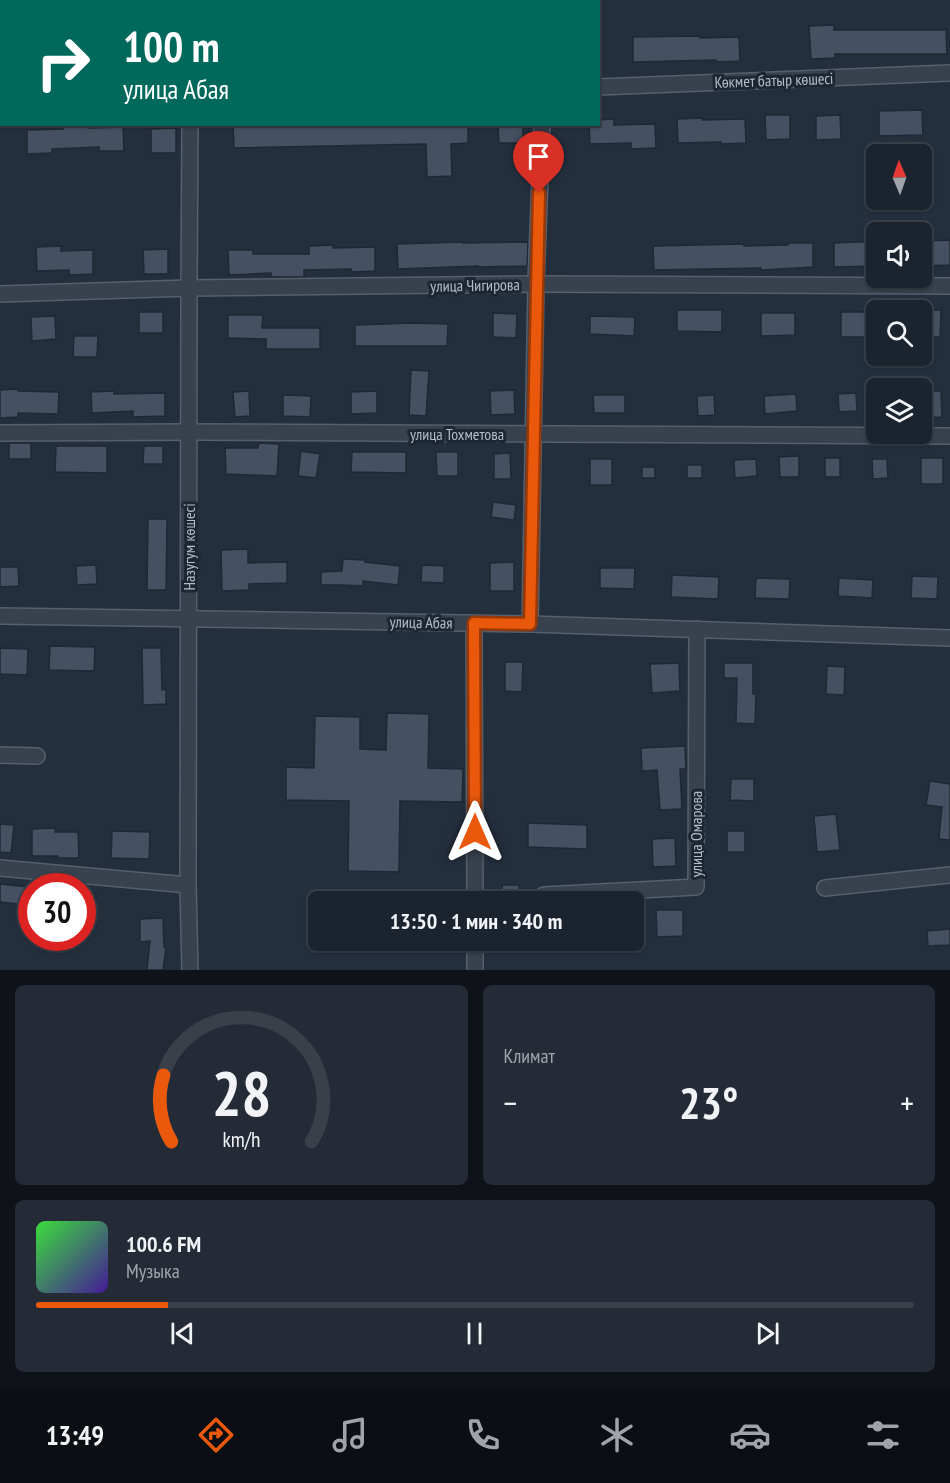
<!DOCTYPE html>
<html lang="ru">
<meta charset="utf-8">
<style>
body{margin:0;font-family:"PT Sans Narrow",sans-serif;background:#242b36;color:#f1f3f6;height:100vh;display:flex;flex-direction:column;font-size:22px;white-space:nowrap}
*{box-sizing:border-box;margin:0}
p{font-size:20px;color:#a0a4aa}
.icon{flex:none;width:33px;height:33px;fill:none;stroke:currentColor;stroke-width:2;stroke-linecap:round;stroke-linejoin:round}
.map{position:relative;height:970px;overflow:hidden}
.sheet{display:flex;flex-direction:column;gap:15px;padding:15px;background:#0f1319;flex:1}
.sheet>*{flex:none}
.top-card{position:absolute;left:0px;top:0px;width:600px;height:126px;box-shadow:0 2px 4px #0004,0 0 0 2px #39404a;background:#00695c;color:#fff;overflow:hidden}
.needle{width:39px;rotate:358deg}
.tools{position:absolute;left:866px;top:144px;display:grid;gap:12px}
.tools a{display:grid;place-items:center;width:66px;height:66px;border-radius:9px;background:#1b232e;box-shadow:0 2px 4px #0004,0 0 0 2px #39404a;font-size:30px}
.speed{position:absolute;left:18px;top:873px;display:flex;gap:12px;font-size:30px;font-weight:700;text-align:center}
.speed>*{display:grid;place-content:center;width:78px;height:78px;border-radius:50%;background:#1b232e;box-shadow:0 2px 4px #0004,0 0 0 2px #39404a;line-height:1}
.speed .limit{border:9px solid #d22;background:#fff;color:#111}
.pin{position:absolute;display:grid;place-items:center;width:51px;height:51px;color:#fff;margin:-62px -26px;border-radius:50% 50% 50% 0;rotate:-45deg;box-shadow:0 0 6px #0007}
.pin .icon{rotate:45deg}
.me{position:absolute;width:66px;margin:-33px;rotate:0deg;stroke-linejoin:round;filter:drop-shadow(0 0 4px #0008)}
.turn{display:flex;align-items:center;gap:21px;height:126px;padding:0 24px;font-size:27px}
.turn .icon{width:78px;height:78px;stroke-width:2.5}
.turn b{display:block;font-size:42px;line-height:51px}
.big{font-size:45px;font-weight:700;line-height:1.1}
.sheet .card{flex:1;display:flex;flex-direction:column;justify-content:center;gap:9px;min-width:0;padding:0 21px;border-radius:9px;background:#242b36}
.sheet .dial{align-items:center;gap:0}
.dial svg{height:156px;overflow:visible;fill:none;stroke:#39404a;stroke-width:7;stroke-linecap:round;text-anchor:middle}
.dial text{fill:#f1f3f6;stroke:none}
.song{display:flex;align-items:center;gap:18px}
.cover{width:72px;height:72px;border-radius:9px;background:linear-gradient(135deg,hsl(120 70% 55%),hsl(260 70% 35%))}
.played{height:6px;border-radius:3px;background:linear-gradient(90deg,#ea580c 15%,#39404a 15%)}
.keys{display:flex;justify-content:space-around;direction:ltr}
.heat{display:flex;justify-content:space-between;align-items:center;font-size:33px;direction:ltr}
.sheet .tiles{flex:1;display:grid;gap:15px;grid-template-columns:1fr 1fr}
.card:last-child{grid-column:span 2}
.trip{position:absolute;left:308px;top:891px;width:336px;height:60px;border-radius:9px;background:#1b232e;box-shadow:0 2px 4px #0004,0 0 0 2px #39404a;font-weight:700;line-height:60px;text-align:center}
.tab-bar{display:flex;height:96px;justify-content:space-around;align-items:center;background:#0b0e12;color:#a0a4aa}
.tab-bar .icon{width:42px;height:42px}
.tab-bar .active{color:#ea580c}
.tab-bar b{font-size:27px;color:#f1f3f6}
.map>svg:first-child{display:block}
.building{fill:#455162;stroke:#1f2835;stroke-width:1.5}
.lines{fill:none;stroke-linecap:round;stroke-linejoin:round}
.minor-casing{stroke:#565f6c;stroke-width:18}
.minor{stroke:#38414e;stroke-width:15}
.route-casing{stroke:#983908;stroke-width:15}
.route{stroke:#ea580c;stroke-width:10}
.labels{text-anchor:middle;dominant-baseline:central;stroke-width:6;stroke-linejoin:round;paint-order:stroke}
.street-label{font-size:16px;fill:#b4bcc9;stroke:#1d2633}
</style>
<div class="map">
<svg width="950" height="970" viewBox="0 0 950 970">
<rect width="100%" height="100%" fill="#242f3e"/>
<g class="building">
<path d="M834,25v5h112l1,24h-112v4l-24,1 -2,-33z"/>
<path d="M700,36v2l39,-1 1,24 -24,1v-2l-83,2v-25z"/>
<path d="M922,110l1,25 -44,1v-25z"/>
<path d="M765,115h25v24l-24,1z"/>
<path d="M840,115l1,24 -25,1v-24z"/>
<path d="M702,118v2l43,-1 1,24 -25,1v-2l-43,1 -1,-24z"/>
<path d="M614,119v6l41,-1 1,24 -25,1v-6l-41,1 -1,-20h9v-4z"/>
<path d="M63,124h25v4l35,-1 1,24h-25v-4l-47,2v4l-25,1v-24l36,-1z"/>
<path d="M233,124h235v19l-17,1 1,32 -25,1 -1,-33 -192,4z"/>
<path d="M498,124h25v19h-24z"/>
<path d="M176,128v25h-25v-24z"/>
<path d="M950,240v25l-29,1v-25z"/>
<path d="M463,242v1l65,-1 -1,24 -49,1v-1l-80,3 -1,-25z"/>
<path d="M859,242h17v24l-42,1v-24z"/>
<path d="M788,243h25v24l-52,3v-2l-107,2 -1,-24 91,-2v2l44,-1z"/>
<path d="M333,245v3l42,-1v24l-24,1v-3l-47,1v7h-33v-4l-42,2 -1,-25h25v4h56v-8z"/>
<path d="M61,246v5l32,-1v24l-24,1v-5l-32,1 -1,-24z"/>
<path d="M168,249v25h-24l-1,-24z"/>
<path d="M677,310h45v22l-45,-1z"/>
<path d="M921,310h20l-1,27h-19z"/>
<rect x="139" y="312" width="24" height="21"/>
<rect x="841" y="312" width="35" height="25"/>
<path d="M493,313l24,1 -1,24 -23,-1z"/>
<path d="M761,313h34v22l-34,1z"/>
<path d="M228,315h35l-1,13h58v21h-54v-10l-38,-1z"/>
<path d="M55,316l1,23 -24,2 -1,-24z"/>
<path d="M590,316l45,1 -1,19 -44,-2z"/>
<path d="M414,323l34,1 -1,22h-92v-21z"/>
<path d="M74,336h24l-1,21h-24z"/>
<path d="M411,370l18,1 -3,45 -17,-1z"/>
<path d="M17,389l1,2 41,1 -1,22 -40,-1v4l-18,1v-28z"/>
<path d="M514,390l1,24 -24,1 -1,-24z"/>
<path d="M114,391v3l51,-1v23l-32,1v-6l-41,2 -1,-21z"/>
<path d="M249,391l1,25 -15,1 -2,-25z"/>
<path d="M377,391v22l-26,1v-22z"/>
<path d="M921,391h20l1,26 -21,1z"/>
<path d="M856,393l1,18 -18,1 -1,-18z"/>
<path d="M796,394l1,17 -32,3 -1,-18z"/>
<path d="M283,395l28,1 -1,21 -27,-1z"/>
<path d="M593,395h32v18h-31z"/>
<path d="M714,395l1,20 -17,1 -1,-20z"/>
<rect x="9" y="443" width="22" height="16"/>
<path d="M259,443l20,1 -2,32 -51,-2 -1,-26h33z"/>
<path d="M56,446h51v27l-52,-1z"/>
<path d="M144,446h19v18h-20z"/>
<path d="M301,451l19,3 -4,24 -18,-2z"/>
<path d="M352,452h54v21l-55,-1z"/>
<path d="M436,452h22v24h-21z"/>
<path d="M510,453l1,26h-17v-25z"/>
<path d="M799,456v21h-19l-1,-20z"/>
<rect x="825" y="458" width="15" height="19"/>
<rect x="921" y="458" width="22" height="26"/>
<rect x="590" y="459" width="22" height="26"/>
<path d="M756,459l1,17 -22,2 -1,-18z"/>
<path d="M872,459h15l1,19 -15,1z"/>
<rect x="687" y="465" width="15" height="13"/>
<rect x="642" y="467" width="13" height="11"/>
<path d="M493,502l23,3 -2,15 -23,-3z"/>
<path d="M148,519h19l-1,71h-19z"/>
<path d="M248,549v14l39,-1v21l-38,1v6l-27,1 -1,-41z"/>
<path d="M343,559l22,1v2l35,4 -2,19 -35,-4v5l-22,-1h-20v-13l21,-1z"/>
<path d="M514,562v29h-24v-28z"/>
<path d="M96,565l1,19 -20,1 -1,-19z"/>
<path d="M422,565l22,1v17l-23,-1z"/>
<path d="M0,567h18l1,19 -19,1z"/>
<path d="M600,568h35l-1,21 -34,-1z"/>
<path d="M672,575l47,2 -1,22 -47,-2z"/>
<path d="M912,576l26,1 -1,22 -26,-1z"/>
<path d="M756,578l34,1 -1,20 -34,-1z"/>
<path d="M839,578l34,2 -1,18 -34,-2z"/>
<path d="M50,646l45,1 -1,24 -45,-1z"/>
<path d="M0,648l28,1 -1,26 -27,-1z"/>
<path d="M142,648h19l1,42 4,-1v15l-23,1z"/>
<path d="M505,662h18l-1,30 -17,-1z"/>
<path d="M679,663l1,28 -28,2 -2,-29z"/>
<path d="M724,663h29v31h3l-1,30 -19,-1 1,-45h-13z"/>
<path d="M827,666l18,1 -1,28 -18,-1z"/>
<path d="M387,713l42,1 -1,54 35,1 -1,33 -62,-1 -1,71 -51,-1 1,-70 -63,-1v-33l28,1 1,-52 45,1v32l26,1z"/>
<path d="M685,746l1,23h-6l2,40 -22,1 -3,-40 -15,1 -1,-23z"/>
<path d="M731,779h23v22l-24,-1z"/>
<path d="M930,781l20,3v56l-11,-1 3,-32 -16,-2z"/>
<path d="M836,814l4,36 -23,2 -3,-36z"/>
<path d="M528,823l59,2v24l-59,-2z"/>
<path d="M0,824l14,1 -3,28 -11,-1z"/>
<path d="M55,828v4h23l1,26h-21v-2h-26v-27z"/>
<path d="M112,831l38,1 -1,27 -38,-1z"/>
<rect x="727" y="831" width="18" height="21"/>
<path d="M675,838l1,28 -23,1 -1,-28z"/>
<path d="M0,884l28,3 -2,18 -26,-3z"/>
<rect x="502" y="885" width="17" height="17"/>
<path d="M82,893h13l1,24h-14z"/>
<path d="M656,910h27v26l-26,1z"/>
<path d="M163,918l1,29 2,1 -3,22h-16l3,-29 -10,1v-23z"/>
<path d="M950,929v16l-22,1 -1,-15z"/>
</g>
<g class="lines">
<defs>
<g id="minor">
<path d="M193,2v-2"/>
<path d="M545,2v-2"/>
<path d="M598,87l352,-14"/>
<path d="M0,92h2"/>
<path d="M0,294l189,-6 347,-4 414,2"/>
<path d="M0,433l189,-1 761,4"/>
<path d="M0,616l530,8 420,14"/>
<path d="M474,623l1,279"/>
<path d="M530,624l6,-340 6,-160"/>
<path d="M0,755l37,1"/>
<path d="M0,868l188,17"/>
<path d="M825,888l125,-13"/>
<path d="M544,895l152,-8 1,-258"/>
<path d="M475,940v30"/>
<path d="M190,970l-2,-85 1,-597 1,-164"/>
</g>
</defs>
<use href="#minor" class="minor-casing"/>
<use href="#minor" class="minor"/>
</g>
<g class="lines">
<defs>
<path id="route" d="M475,832l-1,-209 56,1 9,-431"/>
</defs>
<use href="#route" class="route-casing"/>
<use href="#route" class="route"/>
</g>
<g class="labels">
<g class="street-label">
<text transform="translate(774 80) rotate(-2)">Көкмет батыр көшесі</text>
<text transform="translate(475 285) rotate(-1)">улица Чигирова</text>
<text x="457" y="434">улица Тохметова</text>
<text transform="translate(189 547) rotate(-90)">Назугум көшесі</text>
<text transform="translate(421 622) rotate(1)">улица Абая</text>
<text transform="translate(696 834) rotate(-90)">улица Омарова</text>
</g>
</g>
</svg>
<div class="tools">
<a><svg class="needle" viewBox="-14 -14 28 28"><path d="M0-13l5 13h-10z" fill="#e53935"/><path d="M0 13l5-13h-10z" fill="#a0a4aa"/></svg></a>
<a><svg class="icon" aria-label="sound" viewBox="0 0 24 24"><path d="M4 9h4l5-4v14l-5-4H4zM17 9q2 3 0 6"/></svg></a>
<a><svg class="icon" aria-label="search" viewBox="0 0 24 24"><circle cx="10" cy="10" r="6"/><path d="M15 15l6 6"/></svg></a>
<a><svg class="icon" aria-label="layers" viewBox="0 0 24 24"><path d="M12 4l9 5-9 5-9-5zM3 14l9 5 9-5"/></svg></a>
</div>
<div class="speed"><div class="limit">30</div></div>
<div class="pin" style="left:539px;top:193px;background:#d93025"><svg class="icon" aria-label="arrive" viewBox="0 0 24 24"><path d="M6 21V4h12l-3 4 3 4H6"/></svg></div>
<svg class="me" style="left:475px;top:832px" viewBox="-20 -20 40 40"><path d="M0-17L14 15 0 8-14 15z" fill="#ea580c" stroke="#fff" stroke-width="4"/></svg>
<div class="trip">13:50 · 1 мин · 340 m</div>
<div class="top-card">
<div class="turn"><svg class="icon" aria-label="right" viewBox="0 0 24 24"><path d="M7 20v-9h11M14 6l5 5-5 5"/></svg><div><b>100 m</b>улица Абая</div></div>
</div>
</div>
<section class="sheet">
<div class="tiles">
<div class="card dial"><svg viewBox="0 0 100 80">
<path d="M14 69A42 42 0 1 1 86 69"/>
<path d="M14 69A42 42 0 0 1 10 35" stroke="#ea580c"/>
<text x="50" y="56" font-size="32" font-weight="700">28</text>
<text x="50" y="72" font-size="11">km/h</text>
</svg></div>
<div class="card"><p>Климат</p>
<div class="heat"><a>−</a><b class="big">23°</b><a>+</a></div>
</div>
<div class="card">
<div class="song"><i class="cover"></i><div><b>100.6 FM</b><p>Музыка</p></div></div>
<div class="played"></div>
<div class="keys"><svg class="icon" aria-label="previous" viewBox="0 0 24 24"><path d="M18 5L8 12l10 7zM5 5v14"/></svg><svg class="icon" aria-label="pause" viewBox="0 0 24 24"><path d="M8 5v14M16 5v14"/></svg><svg class="icon" aria-label="next" viewBox="0 0 24 24"><path d="M6 5l10 7-10 7zM19 5v14"/></svg></div>
</div>
</div>
</section>
<nav class="tab-bar">
<b>13:49</b>
<svg class="icon active" aria-label="directions" viewBox="0 0 24 24"><path d="M12 3l9 9-9 9-9-9zM9 14v-3h6M13 9l2 2-2 2"/></svg>
<svg class="icon" aria-label="music" viewBox="0 0 24 24"><path d="M9 18V5l10-2v13"/><circle cx="6" cy="18" r="3"/><circle cx="16" cy="16" r="3"/></svg>
<svg class="icon" aria-label="phone" viewBox="0 0 24 24"><path d="M5 4h4l2 5-3 2q2 4 5 5l2-3 5 2v4C11 20 4 13 5 4z"/></svg>
<svg class="icon" aria-label="climate" viewBox="0 0 24 24"><path d="M12 3v18M4 7l16 10M4 17L20 7"/></svg>
<svg class="icon" aria-label="car" viewBox="0 0 24 24"><path d="M5 17H2v-5l4-1 3-4h7l3 4 3 1v5h-3M9 17h6M6 11h13"/><circle cx="7" cy="17" r="2"/><circle cx="17" cy="17" r="2"/></svg>
<svg class="icon" aria-label="filters" viewBox="0 0 24 24"><path d="M4 7h16M4 17h16"/><circle cx="9" cy="7" r="2"/><circle cx="15" cy="17" r="2"/></svg>
</nav>
